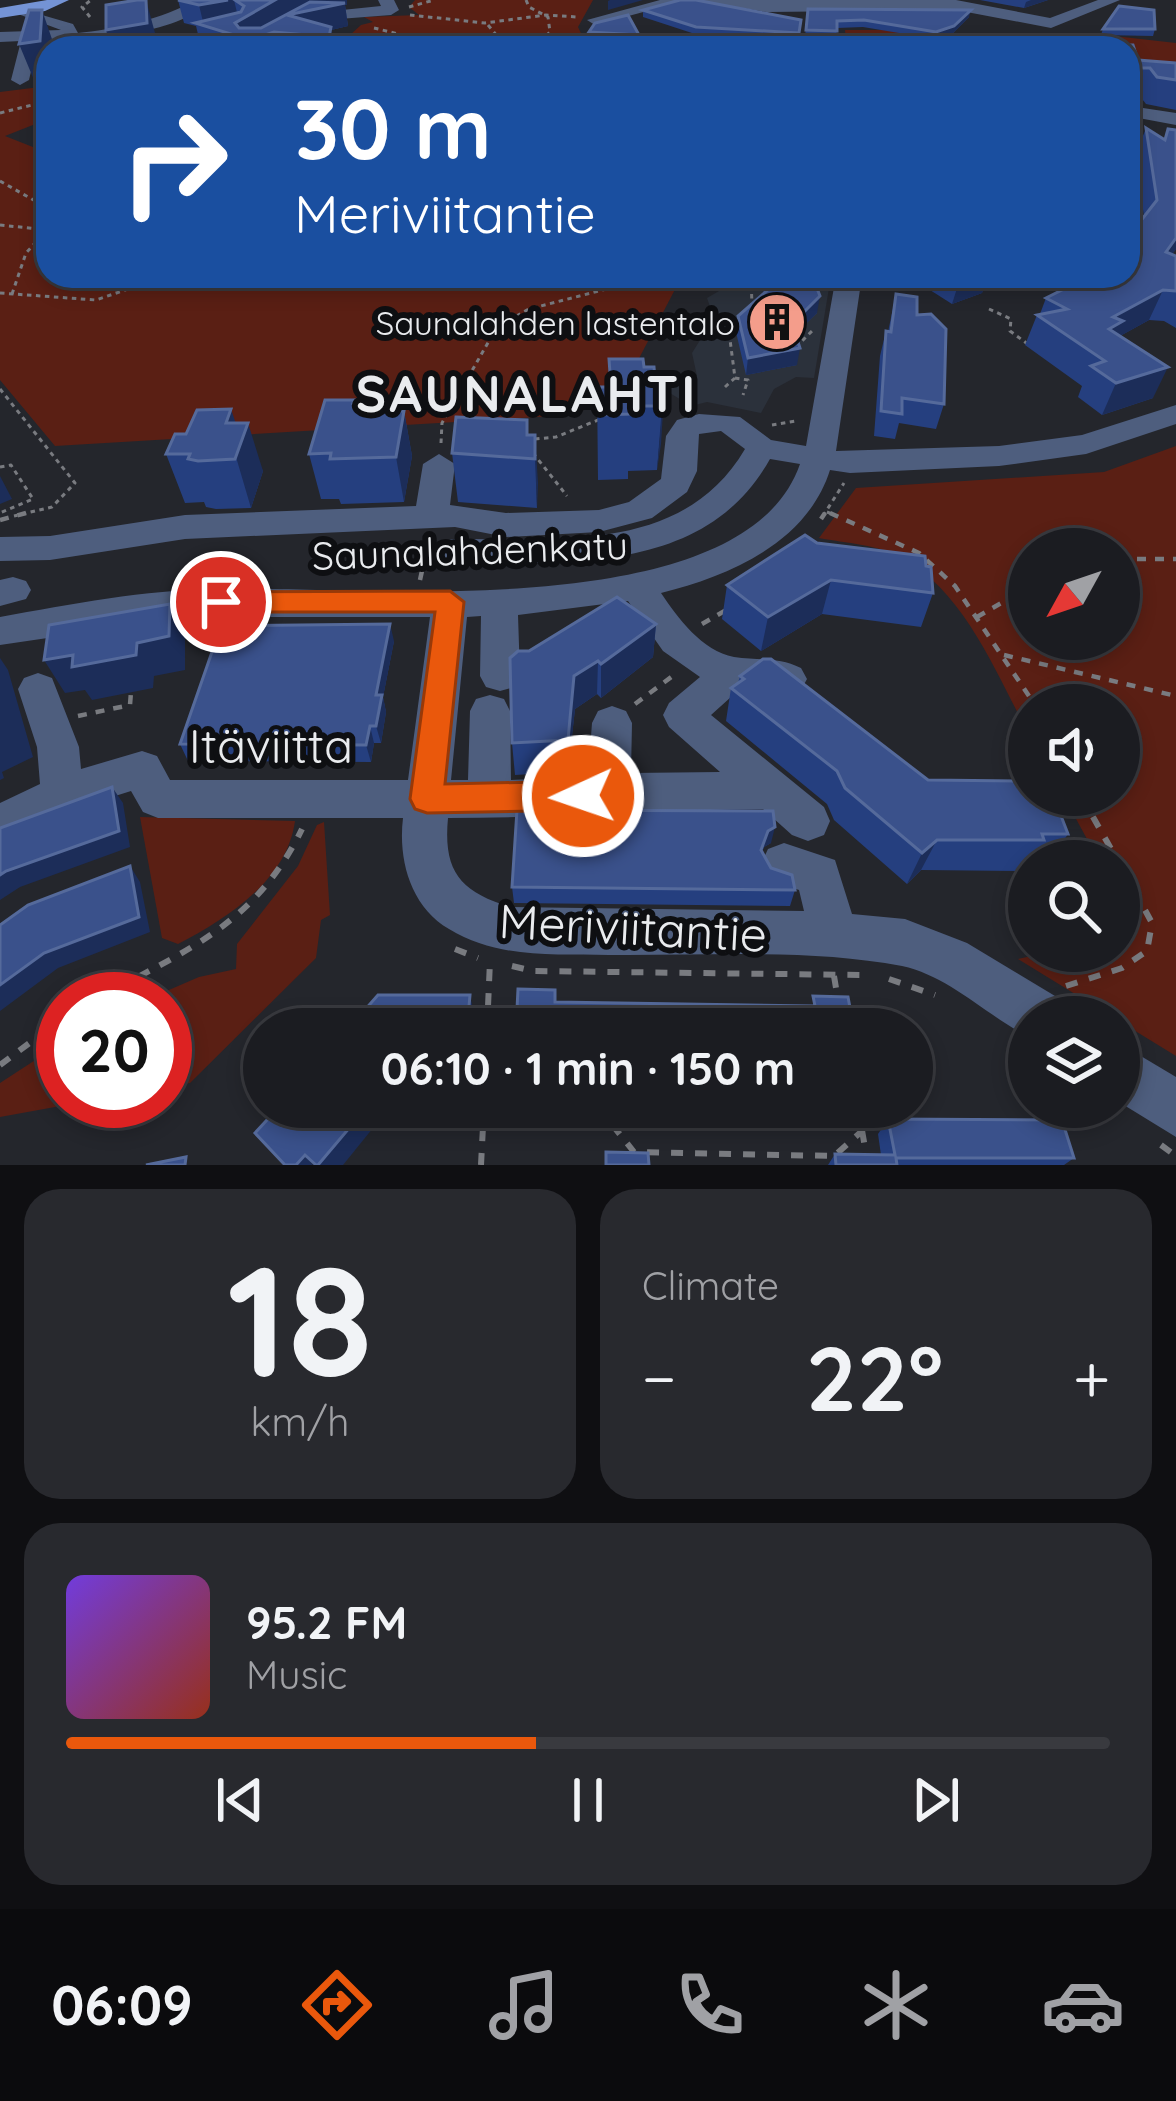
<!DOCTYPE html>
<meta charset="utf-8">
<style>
body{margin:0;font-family:Quicksand,sans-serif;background:#28292e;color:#f1f3f6;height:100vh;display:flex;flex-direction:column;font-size:45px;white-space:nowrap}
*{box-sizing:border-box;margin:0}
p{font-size:39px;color:#a0a1a5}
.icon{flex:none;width:66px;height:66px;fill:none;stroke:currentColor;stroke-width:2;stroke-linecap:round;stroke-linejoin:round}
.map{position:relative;height:1165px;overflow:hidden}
.sheet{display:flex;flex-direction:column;gap:24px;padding:24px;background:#0f0f12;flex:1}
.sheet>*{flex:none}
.top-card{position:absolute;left:36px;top:36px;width:1104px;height:252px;border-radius:36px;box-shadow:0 6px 18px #0003,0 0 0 3px #393a3f;background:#1a4fa0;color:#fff;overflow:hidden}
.needle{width:78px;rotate:230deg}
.fabs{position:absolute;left:1008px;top:528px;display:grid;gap:24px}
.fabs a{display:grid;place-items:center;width:132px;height:132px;border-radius:50%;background:#1b1c21;box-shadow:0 6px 18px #0003,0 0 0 3px #393a3f;font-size:60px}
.speed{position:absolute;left:36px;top:972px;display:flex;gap:24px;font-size:60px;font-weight:700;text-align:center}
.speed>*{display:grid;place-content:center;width:156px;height:156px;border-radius:50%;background:#1b1c21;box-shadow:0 6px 18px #0003,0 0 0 3px #393a3f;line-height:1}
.speed .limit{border:18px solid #d22;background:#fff;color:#111}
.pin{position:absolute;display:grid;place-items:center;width:102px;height:102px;color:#fff;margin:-51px;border:6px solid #fff;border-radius:50%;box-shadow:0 3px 12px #0007}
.me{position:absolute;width:132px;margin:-66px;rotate:267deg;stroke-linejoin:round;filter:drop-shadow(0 0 9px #0008)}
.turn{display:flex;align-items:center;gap:42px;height:252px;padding:0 60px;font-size:54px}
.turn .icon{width:156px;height:156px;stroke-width:2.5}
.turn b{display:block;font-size:84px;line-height:102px}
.big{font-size:90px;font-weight:800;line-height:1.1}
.sheet .card{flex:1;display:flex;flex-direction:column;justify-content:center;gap:18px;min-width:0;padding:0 42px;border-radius:36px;background:#28292e}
.sheet .dial{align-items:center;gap:0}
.dial b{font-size:156px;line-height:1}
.song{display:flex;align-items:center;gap:36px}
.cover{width:144px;height:144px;border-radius:18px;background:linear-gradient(135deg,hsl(260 70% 55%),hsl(10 70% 35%))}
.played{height:12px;border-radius:6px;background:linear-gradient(90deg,#ea580c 45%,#393a3f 45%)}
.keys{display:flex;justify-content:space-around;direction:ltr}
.heat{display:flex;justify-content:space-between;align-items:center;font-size:66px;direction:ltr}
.sheet .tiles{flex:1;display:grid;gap:24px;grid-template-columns:1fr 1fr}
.card:last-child{grid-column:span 2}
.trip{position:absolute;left:243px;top:1008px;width:690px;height:120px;border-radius:60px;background:#1b1c21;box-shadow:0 6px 18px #0003,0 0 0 3px #393a3f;font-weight:800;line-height:120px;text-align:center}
.dock{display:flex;height:192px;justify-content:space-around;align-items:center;background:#0b0b0d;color:#a0a1a5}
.dock .icon{width:84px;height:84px}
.dock .current{color:#ea580c}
.dock b{font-size:54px;color:#f1f3f6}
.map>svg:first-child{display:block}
.built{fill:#2b313b}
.green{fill:#5a1f14;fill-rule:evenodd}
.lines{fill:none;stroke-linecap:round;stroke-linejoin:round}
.path-far2{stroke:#797b80;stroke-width:3;stroke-dasharray:4.5 4.5;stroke-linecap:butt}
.path-far1{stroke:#797b80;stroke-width:4.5;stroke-dasharray:9 9;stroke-linecap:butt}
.path{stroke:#797b80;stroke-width:6;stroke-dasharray:12 12;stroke-linecap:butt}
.minor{fill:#4e5e7e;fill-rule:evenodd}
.major{fill:#7493d5;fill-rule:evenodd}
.wall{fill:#253f7f}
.shaded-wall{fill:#1c2d59}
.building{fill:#3a518b;stroke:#556a9b;stroke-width:3}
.route{fill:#ea580c;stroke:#983908;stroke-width:3}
.labels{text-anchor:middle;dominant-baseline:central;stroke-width:12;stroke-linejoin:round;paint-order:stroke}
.far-poi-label{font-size:33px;fill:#e9ebee;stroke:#0e0f12;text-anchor:end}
.street-label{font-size:39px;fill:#e9ebee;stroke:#0e0f12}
.near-street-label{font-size:48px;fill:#e9ebee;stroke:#0e0f12}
.district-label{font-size:51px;font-weight:bold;letter-spacing:3px;fill:#e9ebee;stroke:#0e0f12}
</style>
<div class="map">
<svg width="1176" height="1165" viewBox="0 0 1176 1165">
<rect width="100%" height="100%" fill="#24262c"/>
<path class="built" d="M745,276h86l-17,102 -18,-1 -22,12 -13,24 -54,-11 -16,4 -26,-16 32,-14 -5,-23 22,-35 -7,-20z"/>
<g class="green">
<path d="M415,0h178l-15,27 10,21 -251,-1 24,-22 12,-3 -9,-5 55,-2 -10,-8z"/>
<path d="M845,30h66l9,14h122l72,-8 62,7v29l-48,-3v-21h-374l-2,-6 94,1z"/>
<path d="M48,86v33l-43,17 43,17v123h634l-48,92 3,19 -65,28 -517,31 -55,-66v-288z"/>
<path d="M1176,446v610l-158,-97 36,-8h65v-90h-20l-36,-66h56v-90h-90v29c-33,-60 -64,-142 -127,-176 -22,-13 -57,-15 -83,-20l37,-50 248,-16zM1029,549h90v90h-90z"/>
<path d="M140,817l155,4c-8,59 -68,98 -117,123l-16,-6z"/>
<path d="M324,822l6,93 -9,5 -5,38 -126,125 -25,4v-88h-17l51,-22 37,-8 1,-25 61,-78 19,-41z"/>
<path d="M63,1042v59h25l-88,16v-34z"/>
</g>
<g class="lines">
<g class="path-far2">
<path d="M526,0l3,7 19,10 2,15 -17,16"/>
<path d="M409,7l25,-7"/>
<path d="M410,15l75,8 61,-8 31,2"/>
<path d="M90,17l-8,-10 9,-7"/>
<path d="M488,25l19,23"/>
<path d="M374,28l57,14 108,-2"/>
<path d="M154,44l47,-3"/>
<path d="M996,48h75"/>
<path d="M0,113l48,-12"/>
<path d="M0,181l37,21 9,28"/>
<path d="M0,225l48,5"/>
<path d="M751,276l1,30"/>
<path d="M0,293l96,7 70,-24"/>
<path d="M12,294l14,-41 22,-24"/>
<path d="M989,309l22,10 -1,12 19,14"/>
<path d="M796,347l18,-18"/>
<path d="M735,378l13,2 -5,15"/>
<path d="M725,387l10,-9 -6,-46 11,-14"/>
<path d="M0,389l75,94 -23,24 -38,9"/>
<path d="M772,425l24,-4"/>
<path d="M535,439l21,-2 47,-19"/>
<path d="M441,443l1,-20 55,-96 32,-18 128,-33"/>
<path d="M533,453l34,43"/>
<path d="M0,467l11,-2 22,34 -33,14"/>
<path d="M827,512l10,4"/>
<path d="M823,516l21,-33"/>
</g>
<g class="path-far1">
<path d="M830,513l89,40 36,33 80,119"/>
<path d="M821,519l4,-6"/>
<path d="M0,520l26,-7"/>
<path d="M401,552h24"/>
<path d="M1119,559h57"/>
<path d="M420,580l5,-23"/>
<path d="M977,617l52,-30"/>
<path d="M702,624l26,-15"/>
<path d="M1004,655l172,41"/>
<path d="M635,704l39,-29"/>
<path d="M78,716l52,-11 1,-13"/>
<path d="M1080,795l2,4"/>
</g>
<g class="path">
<path d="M1081,796l37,65"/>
<path d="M455,949l23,9"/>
<path d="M512,966l21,5 327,4"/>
<path d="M834,976l4,24"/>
<path d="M889,979l46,16"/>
<path d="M1066,986l56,-18 25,-17 5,-28 -33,-61"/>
<path d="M96,999c89,-48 159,-74 206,-170"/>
<path d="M487,1029l3,-68"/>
<path d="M0,1065l63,-47"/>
<path d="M624,1107l-14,15 24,30 200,4 28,-25 -33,-24"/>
<path d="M858,1107l10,58"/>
<path d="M1161,1145l15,11"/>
<path d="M481,1165l3,-58"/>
</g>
<g class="minor">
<path d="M195,0h19c-41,37 -126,39 -176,41l-9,39 -9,5 -9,-5 10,-39 -21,1v-10l61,-2 -43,-16v-6l55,16 5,9c33,-3 87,-14 117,-33z"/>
<path d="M378,0h16l5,10 -8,5 -78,6 -47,27h-21l58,-34 78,-8z"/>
<path d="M660,0h28l-93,25 -8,-5z"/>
<path d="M691,0h265l94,18 48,-18h22l-69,28 -95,-18 -189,2z"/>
<path d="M1128,98l11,1 4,9 33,5v12l-48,-9z"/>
<path d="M1128,135l48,6v12l-48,-6z"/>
<path d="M836,276h26l-26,175 163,-5 83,-11 94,-30v19l-90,30 -87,12 -149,7 -20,-3c-23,73 -101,106 -169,123 17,25 41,58 73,64 24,4 43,-1 67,11l6,11 -6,11c-19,6 -39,-2 -60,-2l-30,27 113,92 6,14 -6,14 -16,6 -16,-6 -29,-26c-106,1 -210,9 -315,9 -5,53 12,74 63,89l293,4 -5,-21 -31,-11 -7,-15 7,-15 16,-6 51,17 17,54 53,5 62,24 93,56 8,18h-39v20c-42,-21 -80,-61 -127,-71 -94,-18 -197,-10 -293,-11 -56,-1 -110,4 -160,-26 -39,-23 -51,-70 -46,-111h-245l-15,-6 -12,-21 -57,18 -74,36v-42l40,-19 -3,-37 -19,-58 6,-11 14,-5 14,5 27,69 2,22 61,-18 15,5 13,24h238l22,-163h-240l-190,28v-28c72,-13 144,-27 217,-28 138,-4 526,40 583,-125l-30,-5c-65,116 -202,103 -317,104l-12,-3 -5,-9 5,-9 12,-3c106,-1 230,15 292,-90l-24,-18 -22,3 -2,37 -10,21 -35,26 -53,14 -93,5 -51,-10 -270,12 -135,21 -50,1v-24l50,-1 135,-21 231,-9 7,-42 16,-10 16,10 -5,41 56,8 93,-3 30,-8 32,-23 5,-43 11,-16 22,-6 41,3 31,23 35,6zM628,601l35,50 37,26 -31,26 -6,12 6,12 51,45 -89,1 1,-50 -6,-12 -14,-5 -14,5 -6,12 -4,53 -77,4 -1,-69 -6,-12 -14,-4 -14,4 -6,12 -2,69h-17l16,-163 14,-1 -1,60 6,11 14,4 14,-4 6,-11 -2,-61z"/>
<path d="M13,577l13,4 5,9 -5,9 -26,7v-26z"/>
<path d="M1119,1043l57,34v60l-57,-35z"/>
</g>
<path class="major" d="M47,0h22l-24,11 -45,7v-10z"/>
</g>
<g class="wall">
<path d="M178,0h169v5h-2l3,21 -17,4 3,18h-129l-4,-1 -5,-21 -12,-3z"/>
<path d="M980,0h68l-24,8z"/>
<path d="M808,9l161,8 -16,16 -18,6 -72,-12 -26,1 -1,11 -31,-2z"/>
<path d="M643,10l158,10 -3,20 -103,-6 -52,-17z"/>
<path d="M1103,29h52l-2,7 -52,-1z"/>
<path d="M589,32l50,3v7l-50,-4z"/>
<path d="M1128,48l10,12 38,20v30l-30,-6 -7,-9h-11z"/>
<path d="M1146,128l18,11 4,-10 8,1v119l-4,5 4,2v72l-12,-7 -15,-1 -29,16 33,62 -51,17 -24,-18 4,-11 -57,-41 12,-30 3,-1 6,-16 32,-16 -12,-6h62l4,-44 12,-15 -8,-63z"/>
<path d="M758,276h54l5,37 -22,21 2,31 -51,10 -10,-43 2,-16 26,-23z"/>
<path d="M908,276h79l-5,17 -30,11z"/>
<path d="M896,294l21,21 27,89 -8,25 -37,-6 -4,16 -21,-3 6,-80 6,-25 2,1z"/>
<path d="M609,359l35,8 11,13h10l-8,90 -29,1v8l-30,1 -1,-93h12z"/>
<path d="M354,400v3h40l1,8h9l8,45 -8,46 -63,2 -2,-5h-18l-12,-45z"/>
<path d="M527,420l1,15h7l2,73 -79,-6 -6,-49z"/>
<path d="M236,423l27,48 -12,37 -35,1 -10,-2 -2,-5 -19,1 -19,-49 20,-20z"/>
<path d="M817,543l109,23 7,27 -12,34 -99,-13 -61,37 -39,-32 5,-34z"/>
<path d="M656,624l-3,33 -52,41 -4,-4 -22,15 -7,63 -53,3 -3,-32 17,-92z"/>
<path d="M394,641l-11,56 3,15 -5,31h-7l-3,19 -183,-1 -8,-17z"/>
<path d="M740,676l188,104 140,54 -18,27h-21v4l-5,6 -103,-1 -14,14 -73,-64 -7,-16 -101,-83 5,-33 7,-5z"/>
<path d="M771,843l-7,4 -2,5 9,16 24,22 -5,16 -276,-3 -2,-16z"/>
<path d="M888,1119l186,39 -10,7h-236l7,-11 46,1 -3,-21z"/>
</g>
<g class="shaded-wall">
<path d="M146,0l9,33 2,15h-46l-5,-18z"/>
<path d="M228,0h6l5,21 36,-21h72v5h-2l3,21 -17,4 3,18h-3l-2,-11 -55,-5 3,16h-26l-1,-8 -46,-14 -5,-21z"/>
<path d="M610,0h33l-35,10v-9z"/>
<path d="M1031,0h17l-24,8 2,-6z"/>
<path d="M42,10l13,38h-7v31l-14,1 -15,-36z"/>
<path d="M971,10l-2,7 -16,16 -18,6 1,-7z"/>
<path d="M1176,238v11l-23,32 13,-29z"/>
<path d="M961,276h26l-5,17 -30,11z"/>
<path d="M1163,290l-14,30 -47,26 11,-29z"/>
<path d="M820,296l-3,17 -28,27 3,-16z"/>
<path d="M800,348l-3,17 -51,10 2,-17z"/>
<path d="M1168,367l-15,31 -51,17 14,-32z"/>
<path d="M665,380l-4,64 -4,26 5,-64z"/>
<path d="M394,403l6,33 4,-25 8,45 -8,46 -8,-45 -4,-46z"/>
<path d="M231,409l11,33 6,-19 15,48 -12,37 -25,-85z"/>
<path d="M535,435l3,48 -1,25 -2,-49z"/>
<path d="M0,476l12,23 -12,5z"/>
<path d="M831,580l-9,34 -61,37 7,-34z"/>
<path d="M170,604l15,34v32l-31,6 -1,12 -61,12 -7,-10 -20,3 -21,-33 93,-17z"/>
<path d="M390,624l4,17 -11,56 3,15 -5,31 -5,-17v-31z"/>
<path d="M656,624l-3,33 -52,41v-34z"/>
<path d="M0,658l8,12 25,87 -31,15 2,6 -4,2z"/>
<path d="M598,661l-1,33 -22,15 -7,63v-32l6,-64z"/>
<path d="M370,726l4,17 -3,19 -5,-17z"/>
<path d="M112,787l11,16 7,44 -110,40 -20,13v-25z"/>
<path d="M775,827l-4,16 -7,4 -7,19 11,-35z"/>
<path d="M937,840l-16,30 -14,14 15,-31z"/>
<path d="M130,866l10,16 10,50 -92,36 -58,43v-26z"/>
<path d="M470,995l4,20 -1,14h-6z"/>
<path d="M367,1107h23l-47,58h-25z"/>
<path d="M305,1155l8,10h-17z"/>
</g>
<g class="building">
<path d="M137,0h9l1,23 -41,7v-25z"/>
<path d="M178,0h50l-29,5z"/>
<path d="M235,0h40l-40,23 4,5h22l49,-26 35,1 -58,12 44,12 -2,10 -55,-5 -24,8 -55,-17 46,-11 3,-6z"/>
<path d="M680,0h16l105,20 -2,13 -103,-6 -53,-17z"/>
<path d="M1119,6l35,4 1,19h-52z"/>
<path d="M808,9l163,1 -17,16 -18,6 -72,-12 -27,1v10l-31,-1z"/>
<path d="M29,10h13l-2,31 -21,3z"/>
<path d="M628,15l11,20 -50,-3 6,-9z"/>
<path d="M1127,45h6l5,15 38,3v17l-19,-3 -7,-9h-15l-1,12 -6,-1v-31h-14z"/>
<path d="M1146,128l19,12 3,-11 8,1v108l-10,14 10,4v35l-13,-1 -50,27 10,4 -14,8 59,38 -52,16 -25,-17 14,-5 -68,-46 30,-6 -21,-11 44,-22h38v-46l4,2 25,-32z"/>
<path d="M766,276h46l8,20 -28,28 8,24 -52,10 -10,-42 32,-28z"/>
<path d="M896,294l21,3v18l14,-1 15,15 -2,75 -42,-6v16l-21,-3 5,-80 5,1z"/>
<path d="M609,359h34l1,8h10l1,13h10l-3,26h-32v8l-31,1 -2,-28h14z"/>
<path d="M325,400h29l-1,3h41l-2,8h12l-8,46 -66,2 1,-6 -22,1z"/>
<path d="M231,409l-5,14h22l-13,36 -37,2 -10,-2 2,-5h-24l9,-20h11l11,-24z"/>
<path d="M456,417l71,3v15h8v24l-83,-6z"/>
<path d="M805,535l12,8 108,13 1,10 5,1 2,26 -102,-13 -63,37 -41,-32z"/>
<path d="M617,597l39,27 -55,40 -3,-3 -24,15 -6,64 -56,3 -2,-85 8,-7h11z"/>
<path d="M170,604l-1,32 -32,7 -1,12 -64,12 1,-12 -29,5 5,-35z"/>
<path d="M390,624l-14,71h6l-6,31h-6l-4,19 -186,-1 41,-118z"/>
<path d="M763,659h8l157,121 101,1v14h24l15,39h-26l2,6h-107l-15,13 -77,-65 -8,-17 -106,-83 13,-9 -4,-3z"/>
<path d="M112,787l7,44 -113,40 -6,4v-47z"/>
<path d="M517,810l256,1 2,16 -7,4 -7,19 10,18 21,7 3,15 -283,-3z"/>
<path d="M130,866l9,51 -95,36 -44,32v-60l28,-20z"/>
<path d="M518,989l37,1v12l260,4 -2,-10 35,1 6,32h-338z"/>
<path d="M378,995h92l-3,34h-119z"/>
<path d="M279,1107h88l-49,58h-2l-11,-10 -9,10h-11l-30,-32z"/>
<path d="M888,1119l174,1 12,38h-178l1,7h-61l-1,-11 60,1z"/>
<path d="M606,1152l42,1 1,12h-43z"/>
<path d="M186,1157l-1,8h-39z"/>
</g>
<path class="route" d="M450,591l14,11 -19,182 138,-3 12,4 5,11 -5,10 -12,4 -156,3 -12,-4 -5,-10 25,-187h-214l-14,-10 14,-10z"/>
<defs>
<symbol id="building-disc" viewBox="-11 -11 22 22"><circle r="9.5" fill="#f49d8b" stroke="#0e0f12"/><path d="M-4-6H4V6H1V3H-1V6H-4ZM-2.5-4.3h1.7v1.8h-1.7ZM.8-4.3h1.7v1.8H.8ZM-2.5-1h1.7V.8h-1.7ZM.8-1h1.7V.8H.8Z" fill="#111"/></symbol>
</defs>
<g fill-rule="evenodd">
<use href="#building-disc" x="744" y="289" width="66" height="66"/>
</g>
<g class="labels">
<g class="far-poi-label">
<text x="735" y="322">Saunalahden lastentalo</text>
</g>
<g class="street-label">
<text transform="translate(470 550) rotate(-2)">Saunalahdenkatu</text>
</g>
<g class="near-street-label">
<text x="271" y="745">Itäviitta</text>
<text transform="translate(633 927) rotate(3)">Meriviitantie</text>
</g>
<g class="district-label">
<text x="527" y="393">SAUNALAHTI</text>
</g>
</g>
</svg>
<div class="fabs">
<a><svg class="needle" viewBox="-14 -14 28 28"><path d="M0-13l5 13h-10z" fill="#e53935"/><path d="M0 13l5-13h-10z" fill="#a0a1a5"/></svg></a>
<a><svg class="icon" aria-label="sound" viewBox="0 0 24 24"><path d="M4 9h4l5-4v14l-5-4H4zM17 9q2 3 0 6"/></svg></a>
<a><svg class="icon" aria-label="search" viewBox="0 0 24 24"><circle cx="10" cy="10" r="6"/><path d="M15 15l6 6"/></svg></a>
<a><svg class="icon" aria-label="layers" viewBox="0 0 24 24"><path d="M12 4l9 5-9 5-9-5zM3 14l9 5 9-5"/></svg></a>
</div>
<div class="speed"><div class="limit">20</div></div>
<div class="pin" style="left:221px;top:602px;background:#d93025"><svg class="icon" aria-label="arrive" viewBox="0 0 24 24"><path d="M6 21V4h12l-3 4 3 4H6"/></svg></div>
<svg class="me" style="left:583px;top:796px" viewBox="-20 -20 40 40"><circle r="17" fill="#ea580c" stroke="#fff" stroke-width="3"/><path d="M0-11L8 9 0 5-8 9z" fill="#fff"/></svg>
<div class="trip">06:10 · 1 min · 150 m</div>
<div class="top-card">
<div class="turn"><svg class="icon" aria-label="right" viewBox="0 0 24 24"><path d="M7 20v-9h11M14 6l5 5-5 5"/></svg><div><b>30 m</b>Meriviitantie</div></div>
</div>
</div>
<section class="sheet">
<div class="tiles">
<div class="card dial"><b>18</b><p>km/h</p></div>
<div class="card"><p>Climate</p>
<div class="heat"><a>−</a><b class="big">22°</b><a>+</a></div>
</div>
<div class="card">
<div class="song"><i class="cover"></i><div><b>95.2 FM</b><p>Music</p></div></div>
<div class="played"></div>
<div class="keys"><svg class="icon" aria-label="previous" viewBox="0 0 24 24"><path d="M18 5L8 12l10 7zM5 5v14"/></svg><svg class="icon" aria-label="pause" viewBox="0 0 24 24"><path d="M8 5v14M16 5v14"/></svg><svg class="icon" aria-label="next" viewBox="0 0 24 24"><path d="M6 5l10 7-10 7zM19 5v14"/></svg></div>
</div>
</div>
</section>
<nav class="dock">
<b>06:09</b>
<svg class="icon current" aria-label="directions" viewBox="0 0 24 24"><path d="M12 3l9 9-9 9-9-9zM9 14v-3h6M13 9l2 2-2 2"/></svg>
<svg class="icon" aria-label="music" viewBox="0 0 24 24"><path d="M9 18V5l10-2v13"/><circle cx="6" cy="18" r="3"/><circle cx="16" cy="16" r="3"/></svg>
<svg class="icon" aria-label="phone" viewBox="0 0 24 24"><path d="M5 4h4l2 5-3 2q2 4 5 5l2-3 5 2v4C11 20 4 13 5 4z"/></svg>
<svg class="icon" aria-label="climate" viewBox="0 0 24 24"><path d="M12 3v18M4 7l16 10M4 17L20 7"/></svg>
<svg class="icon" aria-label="car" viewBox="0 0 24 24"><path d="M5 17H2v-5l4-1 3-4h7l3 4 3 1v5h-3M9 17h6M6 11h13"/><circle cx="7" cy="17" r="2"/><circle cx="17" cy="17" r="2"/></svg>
</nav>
